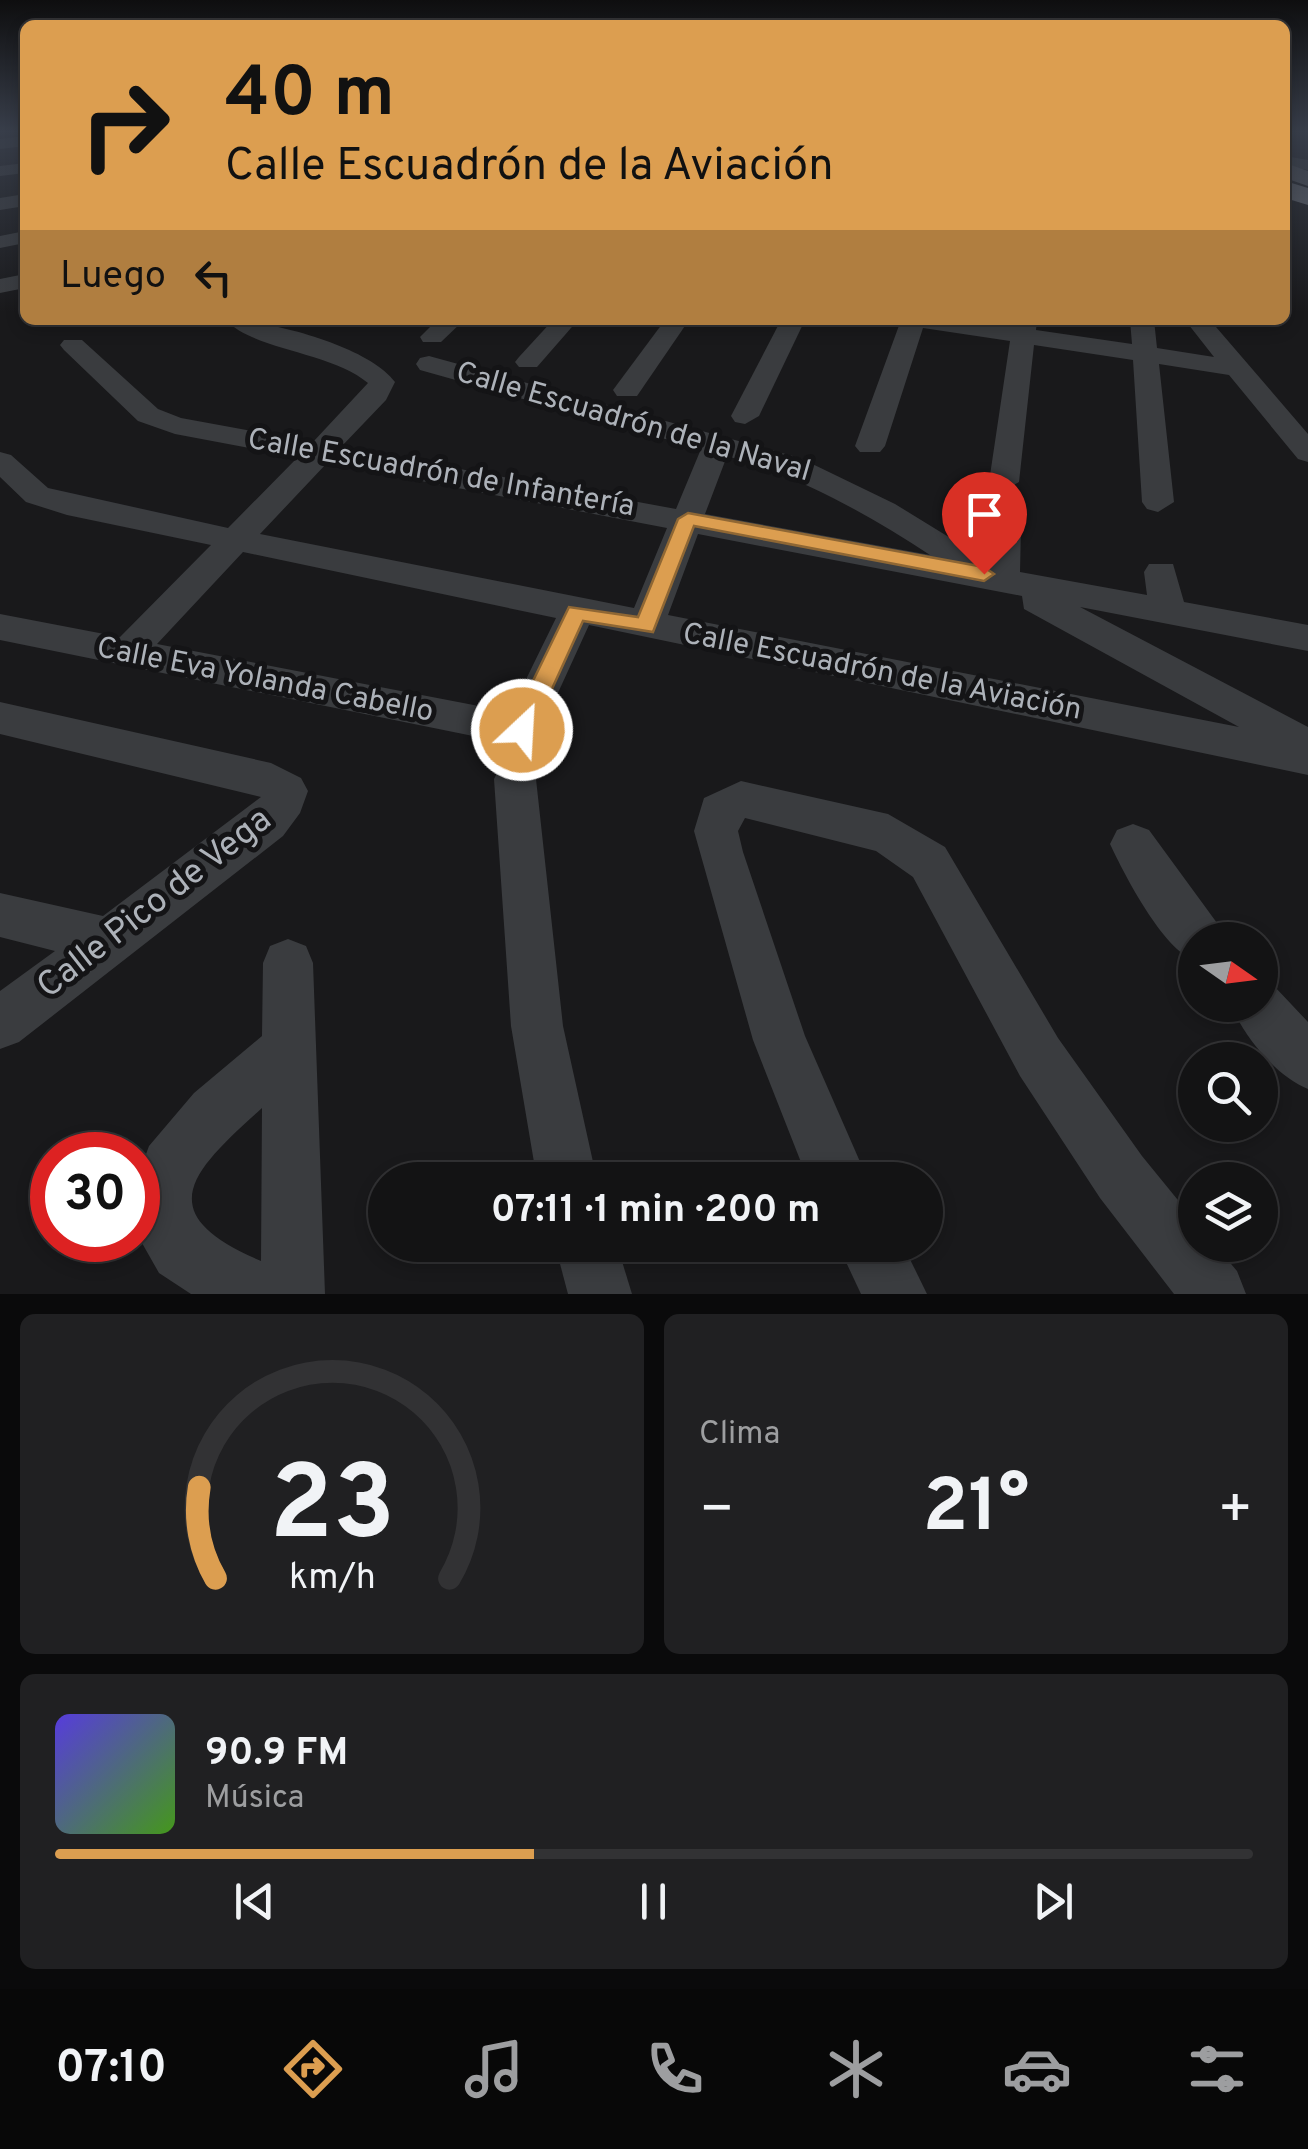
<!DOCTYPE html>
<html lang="es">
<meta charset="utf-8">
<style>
body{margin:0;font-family:Overpass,sans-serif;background:#202022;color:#f1f3f6;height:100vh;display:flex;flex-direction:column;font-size:38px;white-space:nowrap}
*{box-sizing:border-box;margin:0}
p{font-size:32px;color:#9d9ea0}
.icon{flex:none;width:55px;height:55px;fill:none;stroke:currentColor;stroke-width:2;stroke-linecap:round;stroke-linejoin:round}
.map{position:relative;height:1294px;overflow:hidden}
.drawer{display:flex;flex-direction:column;gap:20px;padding:20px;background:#0a0a0b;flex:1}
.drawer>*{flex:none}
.hud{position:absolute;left:20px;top:20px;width:1270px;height:305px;border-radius:15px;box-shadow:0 5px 15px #0003,0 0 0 2px #323234;background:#dc9e50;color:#111;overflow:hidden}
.needle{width:65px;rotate:104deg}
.tools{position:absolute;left:1178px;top:922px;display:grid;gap:20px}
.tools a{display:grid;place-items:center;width:100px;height:100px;border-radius:50%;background:#131314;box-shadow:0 5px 15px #0003,0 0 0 2px #323234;font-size:50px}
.speed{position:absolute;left:30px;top:1132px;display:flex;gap:20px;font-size:50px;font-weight:700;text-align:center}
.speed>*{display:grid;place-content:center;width:130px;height:130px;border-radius:50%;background:#131314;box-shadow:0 5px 15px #0003,0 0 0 2px #323234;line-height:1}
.speed .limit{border:15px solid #d22;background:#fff;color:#111}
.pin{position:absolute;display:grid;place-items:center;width:85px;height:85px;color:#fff;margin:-102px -42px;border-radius:50% 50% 50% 0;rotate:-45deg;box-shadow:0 0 10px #0007}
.pin .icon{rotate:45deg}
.me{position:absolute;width:110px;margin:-55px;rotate:25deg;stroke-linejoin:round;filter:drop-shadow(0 0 8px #0008)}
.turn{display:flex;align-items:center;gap:35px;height:210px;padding:0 40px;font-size:45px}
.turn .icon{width:130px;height:130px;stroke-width:2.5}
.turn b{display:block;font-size:70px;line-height:85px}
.then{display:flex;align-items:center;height:95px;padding:0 40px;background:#0003;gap:20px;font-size:38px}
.big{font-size:75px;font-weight:700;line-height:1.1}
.drawer .card{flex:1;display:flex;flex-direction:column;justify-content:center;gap:15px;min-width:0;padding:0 35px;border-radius:15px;background:#202022}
.drawer .dial{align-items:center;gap:0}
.dial svg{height:260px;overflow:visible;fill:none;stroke:#323234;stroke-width:7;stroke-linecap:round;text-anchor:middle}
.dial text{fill:#f1f3f6;stroke:none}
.song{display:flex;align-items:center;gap:30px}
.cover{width:120px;height:120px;border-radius:15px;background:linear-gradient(135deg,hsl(250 70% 55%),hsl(100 70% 35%))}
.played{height:10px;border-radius:5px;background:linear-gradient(90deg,#dc9e50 40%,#323234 40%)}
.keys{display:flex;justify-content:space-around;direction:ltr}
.heat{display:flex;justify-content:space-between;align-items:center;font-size:55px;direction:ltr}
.drawer .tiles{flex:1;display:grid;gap:20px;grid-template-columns:1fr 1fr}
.card:last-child{grid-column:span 2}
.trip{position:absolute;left:368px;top:1162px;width:575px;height:100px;border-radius:50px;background:#131314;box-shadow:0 5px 15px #0003,0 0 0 2px #323234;font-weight:700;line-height:100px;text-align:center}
.tabs{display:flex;height:160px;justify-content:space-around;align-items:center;background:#080808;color:#9d9ea0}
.tabs .icon{width:70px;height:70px}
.tabs .current{color:#dc9e50}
.tabs b{font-size:45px;color:#f1f3f6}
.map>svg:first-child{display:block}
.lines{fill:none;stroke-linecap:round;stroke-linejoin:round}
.minor{fill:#3a3c3f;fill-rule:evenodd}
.major{fill:#57595e;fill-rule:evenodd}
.highway{fill:#676a70;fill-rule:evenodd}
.route{fill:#dc9e50;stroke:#8f6734;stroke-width:2.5}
.labels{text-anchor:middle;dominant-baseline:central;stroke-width:10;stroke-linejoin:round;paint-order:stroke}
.street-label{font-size:30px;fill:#adb2b9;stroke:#141416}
.near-street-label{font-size:35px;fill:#adb2b9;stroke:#141416}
</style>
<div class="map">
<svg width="1308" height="1294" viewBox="0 0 1308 1294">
<rect width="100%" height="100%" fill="#19191b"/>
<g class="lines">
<g class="minor">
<path d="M25,136v10l-25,3v-10z"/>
<path d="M1285,156l23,4v10l-23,-4z"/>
<path d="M25,163v10l-25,3v-10z"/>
<path d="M25,194v12l-25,4v-12z"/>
<path d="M25,231v12l-25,5v-12z"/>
<path d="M25,274v14l-25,5v-14z"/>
<path d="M226,320c43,0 143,26 169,62l-9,18 -45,47 335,62 25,-60 -281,-79 -4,-6 4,-6 9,-2 371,102 95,46 83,51 4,10 4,1 7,-46h24l4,7 -1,45 127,23 -3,-23 5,-8h24l11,38 124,23v26l-228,-44 228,120v48l-719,-150 -53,116 -14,5 -522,-106v-26l120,23 91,-92 -144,-30 -41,-13 -26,-25v-25l11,3 37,33 180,40 70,-71 -123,-23 -37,-13 -74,-71 -4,-5 4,-5h18l76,69 23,9 132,24 55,-59c-36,-31 -115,-33 -142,-63zM727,456c74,21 139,57 203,99l-225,-41zM327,463l340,65 -33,80 -374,-74zM698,534l324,62 2,13 215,118 -571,-112zM243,552l313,66 -46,94 -353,-68z"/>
<path d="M437,320h27l-23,22h-18l-3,-5z"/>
<path d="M553,320h25l-41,47h-18l-4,-5 4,-5z"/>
<path d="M665,320h24l-52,76h-20l-4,-6z"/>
<path d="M781,320h24l-46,96 -14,8 -10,-2 -4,-6z"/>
<path d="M901,320h67l44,7 1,-7h24l-1,10 96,14 -2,-24h24l3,28 57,9 -29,-37h25l98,114v28l-10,-3 -69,-84 -70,-11 15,138 -16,10 -11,-3 -5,-7 -9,-142 -99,-15 -15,137 -15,9 -11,-2 -4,-7 21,-141 -87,-13 -38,118 -5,6h-20l-5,-6z"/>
<path d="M0,702l271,61 30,15 7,13 -8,22 -17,23 -264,206 -19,7v-58l55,-40 -55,-14v-44l103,23 158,-119 -261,-63z"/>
<path d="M515,761l15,6 6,12 27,247 34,154h-60l-26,-154 -17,-247 6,-12z"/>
<path d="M741,781l147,33 57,33 113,191 84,118 53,65v24h20l22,26 9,23h-72l-74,-96 -80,-122 -107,-199 -37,-26 -131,-33 -7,13 5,21 62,184 63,144h-60l-55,-140 -59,-209 10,-33z"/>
<path d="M1133,824l16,6 68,93 8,17h-30v21c-32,-12 -70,-85 -85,-117l7,-14z"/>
<path d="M288,939l18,7 7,17 12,331h-134l-32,-21 -21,-37v-60l11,-30 45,-53 68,-57 1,-73 7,-17zM262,1108l-1,153c-113,-48 -69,-90 1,-153z"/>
<path d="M1260,980l15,7 33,35v67c-32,-13 -64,-52 -77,-84h29z"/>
<path d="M555,1245h62l15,49h-64z"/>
<path d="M838,1245h65l24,49h-66z"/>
</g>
<path class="major" d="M1285,163l23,8v15l-23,-8z"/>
<path class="highway" d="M1285,181l23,7v17l-23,-7z"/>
</g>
<linearGradient id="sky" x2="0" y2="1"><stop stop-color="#0e0e0f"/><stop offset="0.42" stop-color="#383e4a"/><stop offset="1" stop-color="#383e4a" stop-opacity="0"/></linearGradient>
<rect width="1308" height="312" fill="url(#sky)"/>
<path class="route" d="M688,513l296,54 10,7 -10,7 -290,-55 -41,106 -70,-11 -53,116h-17l-4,-7 60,-123 69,10 40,-98z"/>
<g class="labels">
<g class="street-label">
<text transform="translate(633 423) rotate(16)">Calle Escuadrón de la Naval</text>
<text transform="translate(441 474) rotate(10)">Calle Escuadrón de Infantería</text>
<text transform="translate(882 673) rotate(11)">Calle Escuadrón de la Aviación</text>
<text transform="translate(265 681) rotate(11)">Calle Eva Yolanda Cabello</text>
</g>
<g class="near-street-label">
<text transform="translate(155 904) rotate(-38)">Calle Pico de Vega</text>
</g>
</g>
</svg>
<div class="tools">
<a><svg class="needle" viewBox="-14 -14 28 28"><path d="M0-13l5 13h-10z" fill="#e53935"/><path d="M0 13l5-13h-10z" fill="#9d9ea0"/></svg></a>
<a><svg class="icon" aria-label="search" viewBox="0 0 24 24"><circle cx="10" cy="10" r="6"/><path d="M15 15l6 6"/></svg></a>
<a><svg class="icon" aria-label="layers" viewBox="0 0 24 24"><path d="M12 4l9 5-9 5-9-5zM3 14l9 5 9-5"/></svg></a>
</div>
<div class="speed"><div class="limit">30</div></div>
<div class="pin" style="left:984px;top:574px;background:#d93025"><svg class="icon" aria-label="arrive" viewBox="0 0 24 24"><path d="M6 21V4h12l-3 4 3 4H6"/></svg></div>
<svg class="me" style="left:522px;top:730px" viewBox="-20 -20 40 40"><circle r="17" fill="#dc9e50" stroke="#fff" stroke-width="3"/><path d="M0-11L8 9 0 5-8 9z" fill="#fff"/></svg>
<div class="trip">07:11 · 1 min · 200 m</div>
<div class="hud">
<div class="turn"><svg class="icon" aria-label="right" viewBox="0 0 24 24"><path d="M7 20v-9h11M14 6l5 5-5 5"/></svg><div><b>40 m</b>Calle Escuadrón de la Aviación</div></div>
<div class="then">Luego<svg class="icon" aria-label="left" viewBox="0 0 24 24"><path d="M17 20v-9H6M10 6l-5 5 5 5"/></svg></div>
</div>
</div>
<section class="drawer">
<div class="tiles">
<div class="card dial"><svg viewBox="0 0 100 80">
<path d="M14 69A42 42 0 1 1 86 69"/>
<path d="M14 69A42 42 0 0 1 9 41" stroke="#dc9e50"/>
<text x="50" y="56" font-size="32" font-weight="700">23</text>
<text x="50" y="72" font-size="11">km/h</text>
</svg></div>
<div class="card"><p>Clima</p>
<div class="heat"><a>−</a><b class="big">21°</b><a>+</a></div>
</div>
<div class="card">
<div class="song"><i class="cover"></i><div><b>90.9 FM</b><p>Música</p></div></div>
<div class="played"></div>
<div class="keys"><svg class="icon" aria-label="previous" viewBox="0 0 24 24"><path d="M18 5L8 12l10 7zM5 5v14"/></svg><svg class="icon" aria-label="pause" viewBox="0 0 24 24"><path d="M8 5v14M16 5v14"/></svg><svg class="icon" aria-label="next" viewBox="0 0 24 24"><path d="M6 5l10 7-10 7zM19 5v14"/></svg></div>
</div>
</div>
</section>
<nav class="tabs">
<b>07:10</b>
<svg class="icon current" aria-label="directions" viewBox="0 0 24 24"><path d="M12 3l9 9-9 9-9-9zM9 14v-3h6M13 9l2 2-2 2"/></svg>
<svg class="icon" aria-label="music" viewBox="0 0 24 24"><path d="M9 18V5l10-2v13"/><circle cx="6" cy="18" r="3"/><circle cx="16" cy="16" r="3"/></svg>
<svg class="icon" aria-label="phone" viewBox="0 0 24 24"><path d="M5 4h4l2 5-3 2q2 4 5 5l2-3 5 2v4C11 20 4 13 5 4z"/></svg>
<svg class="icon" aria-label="climate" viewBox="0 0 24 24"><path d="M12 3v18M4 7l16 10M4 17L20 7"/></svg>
<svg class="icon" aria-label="car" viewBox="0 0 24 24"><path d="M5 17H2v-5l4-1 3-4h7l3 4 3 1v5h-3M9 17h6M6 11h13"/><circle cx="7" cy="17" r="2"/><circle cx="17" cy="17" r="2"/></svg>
<svg class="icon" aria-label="filters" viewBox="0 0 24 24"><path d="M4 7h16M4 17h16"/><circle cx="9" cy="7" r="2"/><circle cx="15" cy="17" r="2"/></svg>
</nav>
